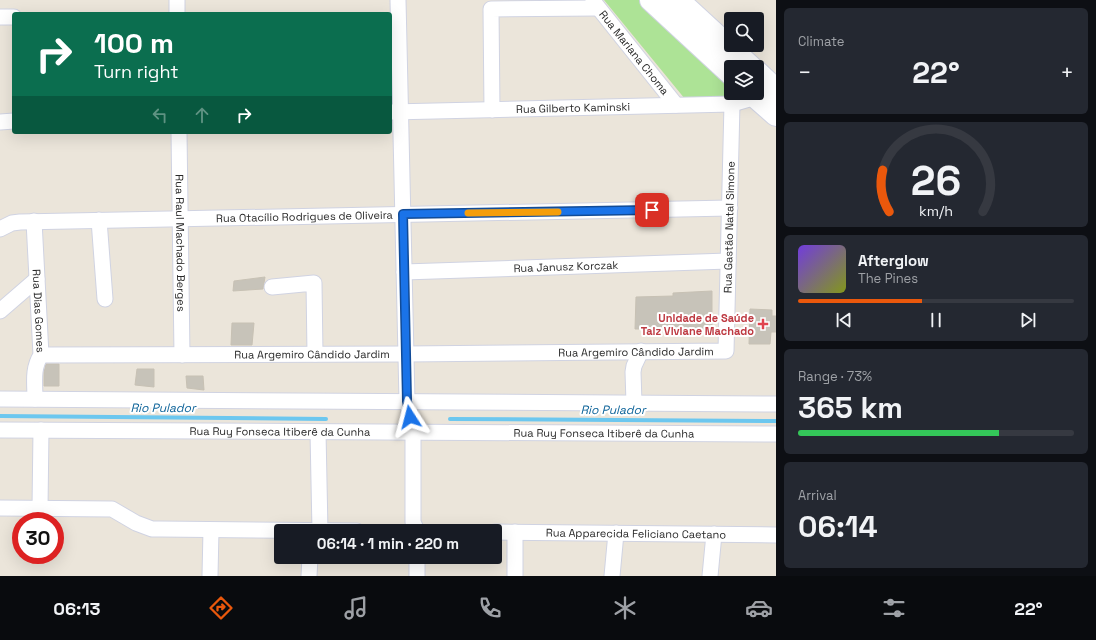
<!DOCTYPE html>
<meta charset="utf-8">
<style>
body{margin:0;font-family:"Space Grotesk",sans-serif;background:#242831;color:#f1f3f6;height:100vh;display:flex;flex-direction:column;font-size:15px;white-space:nowrap}
*{box-sizing:border-box;margin:0}
p{font-size:13px;color:#9ea1a6}
.icon{flex:none;width:22px;height:22px;fill:none;stroke:currentColor;stroke-width:2;stroke-linecap:round;stroke-linejoin:round}
.map{position:relative;flex:1;overflow:hidden}
.details{display:flex;flex-direction:column;gap:8px;padding:8px;background:#0d0f14;width:320px}
.details>*{flex:none}
.guide{position:absolute;left:12px;top:12px;width:380px;height:122px;border-radius:4px;box-shadow:0 4px 16px #0002;background:#0b6e4f;color:#fff;overflow:hidden}
.buttons{position:absolute;left:724px;top:12px;display:grid;gap:8px}
.buttons a{display:grid;place-items:center;width:40px;height:40px;border-radius:4px;background:#171b24;box-shadow:0 4px 16px #0002;font-size:20px}
.speed{position:absolute;left:12px;top:512px;display:flex;gap:8px;font-size:20px;font-weight:700;text-align:center}
.speed>*{display:grid;place-content:center;width:52px;height:52px;border-radius:50%;background:#171b24;box-shadow:0 4px 16px #0002;line-height:1}
.speed .limit{border:6px solid #d22;background:#fff;color:#111}
.pin{position:absolute;display:grid;place-items:center;width:34px;height:34px;color:#fff;margin:-17px;border-radius:8px;box-shadow:0 2px 6px #0006}
.me{position:absolute;width:44px;margin:-22px;rotate:351deg;stroke-linejoin:round;filter:drop-shadow(0 0 3px #0008)}
.turn{display:flex;align-items:center;gap:14px;height:84px;padding:0 16px;font-size:18px}
.turn .icon{width:52px;height:52px;stroke-width:2.5}
.turn b{display:block;font-size:28px;line-height:34px}
.lanes{display:flex;align-items:center;height:38px;padding:0 16px;background:#0003;justify-content:center;gap:20px;direction:ltr}
.lanes .off{opacity:.35}
.big{font-size:30px;font-weight:600;line-height:1.1}
.details .tile{flex:1;display:flex;flex-direction:column;justify-content:center;gap:6px;min-width:0;padding:0 14px;border-radius:6px;background:#242831}
.details .dial{align-items:center;gap:0}
.dial svg{height:104px;overflow:visible;fill:none;stroke:#363941;stroke-width:7;stroke-linecap:round;text-anchor:middle}
.dial text{fill:#f1f3f6;stroke:none}
.song{display:flex;align-items:center;gap:12px}
.cover{width:48px;height:48px;border-radius:6px;background:linear-gradient(135deg,hsl(260 70% 55%),hsl(70 70% 35%))}
.played{height:4px;border-radius:2px;background:linear-gradient(90deg,#ea580c 45%,#363941 45%)}
.keys{display:flex;justify-content:space-around;direction:ltr}
.heat{display:flex;justify-content:space-between;align-items:center;font-size:22px;direction:ltr}
.charge{height:6px;border-radius:3px;background:linear-gradient(90deg,#34c759 73%,#363941 0)}
.trip{position:absolute;left:274px;top:524px;width:228px;height:40px;border-radius:4px;background:#171b24;box-shadow:0 4px 16px #0002;font-weight:600;line-height:40px;text-align:center}
.tabs{display:flex;height:64px;justify-content:space-around;align-items:center;background:#090b0e;color:#9ea1a6}
.tabs .icon{width:28px;height:28px}
.tabs .current{color:#ea580c}
.tabs b{font-size:18px;color:#f1f3f6}
main{display:flex;flex:1;min-height:0}
.map>svg:first-child{display:block}
.green{fill:#ade396}
.lines{fill:none;stroke-linecap:round;stroke-linejoin:round}
.stream{stroke:#6cc7ef;stroke-width:4}
.building{fill:#c7c3b9;stroke:#c7c1b4}
.minor-casing{stroke:#d0d3e2;stroke-width:17}
.secondary-casing{stroke:#d0d3e2;stroke-width:24}
.minor{stroke:#fff;stroke-width:15}
.secondary{stroke:#fff;stroke-width:22}
.route-casing{stroke:#114b97;stroke-width:10}
.route{stroke:#1a73e8;stroke-width:7}
.slow{stroke:#f59e0b;stroke-width:7}
.health-dot{fill:#e0444e;stroke:#fff;stroke-width:1.5}
.labels{text-anchor:middle;dominant-baseline:central;stroke-width:4;stroke-linejoin:round;paint-order:stroke}
.street-label{font-size:11px;fill:#292929;stroke:#fff}
.health-label{font-size:11px;font-weight:bold;fill:#be3a42;stroke:#fff;text-anchor:end}
.water-label{font-size:12px;font-style:italic;fill:#0d6399;stroke:#fff}
</style>
<main>
<div class="map">
<svg width="776" height="576" viewBox="0 0 776 576">
<rect width="100%" height="100%" fill="#ebe5da"/>
<path class="green" d="M604,0h35l92,86v7h8l5,5 -59,1z"/>
<g class="lines">
<g class="stream">
<path d="M0,416l326,3"/>
<path d="M450,419l326,2"/>
</g>
</g>
<g class="building">
<path d="M265,277l-2,12 -30,2 1,-10z"/>
<path d="M712,291v38h-77l1,-32 37,-1v-3z"/>
<path d="M750,309l22,1v6h4v16h-5l-1,12h-21z"/>
<path d="M232,323h22l-2,22h-21z"/>
<path d="M46,364h13v22h-15v-14z"/>
<path d="M137,369h17v18l-19,-2z"/>
<path d="M186,376h17l1,14 -17,-2z"/>
</g>
<g class="lines">
<defs>
<g id="minor">
<path d="M177,0v14"/>
<path d="M398,0l9,401 6,31v90l4,9"/>
<path id="s1" d="M593,1l83,104"/>
<path d="M0,17h14"/>
<path d="M492,110l-1,-101 107,-1"/>
<path id="s2" d="M392,112l340,-8 24,-7"/>
<path d="M0,122l14,-1"/>
<path id="s3" d="M179,132l3,223"/>
<path d="M99,220l6,79"/>
<path id="s4" d="M34,221l7,134c-9,14 -6,28 -6,44"/>
<path id="s5" d="M0,229l12,-6 8,-1 710,-14"/>
<path id="s6" d="M404,272l324,-11"/>
<path d="M272,287l42,-4 1,71"/>
<path d="M0,311l37,-32"/>
<path id="s7" d="M41,355l365,-1 320,-3 6,-247"/>
<path d="M0,399l776,5"/>
<path d="M634,403l-1,-31 1,-6 7,-15"/>
<path id="s8" d="M0,430l776,4"/>
<path d="M318,432l2,99"/>
<path d="M0,508l112,1 24,14 16,6h8l197,2"/>
<path d="M40,508l1,-78"/>
<path id="s9" d="M495,532l281,3"/>
<path d="M210,576l1,-46"/>
<path d="M309,576l1,-19"/>
<path d="M417,576v-19"/>
<path d="M515,576v-44"/>
<path d="M612,576l4,-43"/>
<path d="M710,576l4,-42"/>
</g>
<g id="secondary">
<path d="M651,0l80,74"/>
<path d="M678,0l73,67"/>
<path d="M757,72l19,18"/>
<path d="M751,93l25,22"/>
</g>
</defs>
<use href="#minor" class="minor-casing"/>
<use href="#secondary" class="secondary-casing"/>
<use href="#minor" class="minor"/>
<use href="#secondary" class="secondary"/>
</g>
<g class="lines">
<defs>
<path id="route" d="M410,417l-3,-16 -4,-187 249,-4"/>
</defs>
<use href="#route" class="route-casing"/>
<use href="#route" class="route"/>
<path class="slow" d="M468,213l90,-1"/>
</g>
<path class="health-dot" d="M761 318h4v4h4v4h-4v4h-4v-4h-4v-4h4z"/>
<g class="labels">
<g class="street-label">
<text stroke="none"><textPath href="#s1" startOffset="66">Rua Mariana Choma</textPath></text>
<text stroke="none"><textPath href="#s2" startOffset="181">Rua Gilberto Kaminski</textPath></text>
<text stroke="none"><textPath href="#s5" startOffset="306">Rua Otacílio Rodrigues de Oliveira</textPath></text>
<text stroke="none"><textPath href="#s7" startOffset="809">Rua Gastão Natal Simone</textPath></text>
<text stroke="none"><textPath href="#s3" startOffset="111">Rua Raul Machado Berges</textPath></text>
<text stroke="none"><textPath href="#s6" startOffset="162">Rua Janusz Korczak</textPath></text>
<text stroke="none"><textPath href="#s4" startOffset="90">Rua Dias Gomes</textPath></text>
<text stroke="none"><textPath href="#s7" startOffset="595">Rua Argemiro Cândido Jardim</textPath></text>
<text stroke="none"><textPath href="#s7" startOffset="271">Rua Argemiro Cândido Jardim</textPath></text>
<text stroke="none"><textPath href="#s8" startOffset="280">Rua Ruy Fonseca Itiberê da Cunha</textPath></text>
<text stroke="none"><textPath href="#s8" startOffset="604">Rua Ruy Fonseca Itiberê da Cunha</textPath></text>
<text stroke="none"><textPath href="#s9" startOffset="141">Rua Apparecida Feliciano Caetano</textPath></text>
</g>
<g class="health-label">
<text x="754" y="318">Unidade de Saúde<tspan x="754" dy="13">Taiz Viviane Machado</tspan></text>
</g>
<g class="water-label">
<text x="163" y="408">Rio Pulador</text>
<text x="613" y="410">Rio Pulador</text>
</g>
</g>
</svg>
<div class="buttons">
<a><svg class="icon" aria-label="search" viewBox="0 0 24 24"><circle cx="10" cy="10" r="6"/><path d="M15 15l6 6"/></svg></a>
<a><svg class="icon" aria-label="layers" viewBox="0 0 24 24"><path d="M12 4l9 5-9 5-9-5zM3 14l9 5 9-5"/></svg></a>
</div>
<div class="speed"><div class="limit">30</div></div>
<div class="pin" style="left:652px;top:210px;background:#d93025"><svg class="icon" aria-label="arrive" viewBox="0 0 24 24"><path d="M6 21V4h12l-3 4 3 4H6"/></svg></div>
<svg class="me" style="left:410px;top:417px" viewBox="-20 -20 40 40"><path d="M0-17L14 15 0 8-14 15z" fill="#1a73e8" stroke="#fff" stroke-width="4"/></svg>
<div class="trip">06:14 · 1 min · 220 m</div>
<div class="guide">
<div class="turn"><svg class="icon" aria-label="right" viewBox="0 0 24 24"><path d="M7 20v-9h11M14 6l5 5-5 5"/></svg><div><b>100 m</b>Turn right</div></div>
<div class="lanes"><svg class="icon off" aria-label="left" viewBox="0 0 24 24"><path d="M17 20v-9H6M10 6l-5 5 5 5"/></svg><svg class="icon off" aria-label="ahead" viewBox="0 0 24 24"><path d="M12 20V5M6 11l6-6 6 6"/></svg><svg class="icon" aria-label="right" viewBox="0 0 24 24"><path d="M7 20v-9h11M14 6l5 5-5 5"/></svg></div>
</div>
</div>
<section class="details">
<div class="tile"><p>Climate</p>
<div class="heat"><a>−</a><b class="big">22°</b><a>+</a></div>
</div>
<div class="tile dial"><svg viewBox="0 0 100 80">
<path d="M14 69A42 42 0 1 1 86 69"/>
<path d="M14 69A42 42 0 0 1 9 37" stroke="#ea580c"/>
<text x="50" y="56" font-size="32" font-weight="700">26</text>
<text x="50" y="72" font-size="11">km/h</text>
</svg></div>
<div class="tile">
<div class="song"><i class="cover"></i><div><b>Afterglow</b><p>The Pines</p></div></div>
<div class="played"></div>
<div class="keys"><svg class="icon" aria-label="previous" viewBox="0 0 24 24"><path d="M18 5L8 12l10 7zM5 5v14"/></svg><svg class="icon" aria-label="pause" viewBox="0 0 24 24"><path d="M8 5v14M16 5v14"/></svg><svg class="icon" aria-label="next" viewBox="0 0 24 24"><path d="M6 5l10 7-10 7zM19 5v14"/></svg></div>
</div>
<div class="tile"><p>Range · 73%</p><b class="big">365 km</b><div class="charge"></div></div>
<div class="tile"><p>Arrival</p><b class="big">06:14</b></div>
</section>
</main>
<nav class="tabs">
<b>06:13</b>
<svg class="icon current" aria-label="directions" viewBox="0 0 24 24"><path d="M12 3l9 9-9 9-9-9zM9 14v-3h6M13 9l2 2-2 2"/></svg>
<svg class="icon" aria-label="music" viewBox="0 0 24 24"><path d="M9 18V5l10-2v13"/><circle cx="6" cy="18" r="3"/><circle cx="16" cy="16" r="3"/></svg>
<svg class="icon" aria-label="phone" viewBox="0 0 24 24"><path d="M5 4h4l2 5-3 2q2 4 5 5l2-3 5 2v4C11 20 4 13 5 4z"/></svg>
<svg class="icon" aria-label="climate" viewBox="0 0 24 24"><path d="M12 3v18M4 7l16 10M4 17L20 7"/></svg>
<svg class="icon" aria-label="car" viewBox="0 0 24 24"><path d="M5 17H2v-5l4-1 3-4h7l3 4 3 1v5h-3M9 17h6M6 11h13"/><circle cx="7" cy="17" r="2"/><circle cx="17" cy="17" r="2"/></svg>
<svg class="icon" aria-label="filters" viewBox="0 0 24 24"><path d="M4 7h16M4 17h16"/><circle cx="9" cy="7" r="2"/><circle cx="15" cy="17" r="2"/></svg>
<b>22°</b>
</nav>
